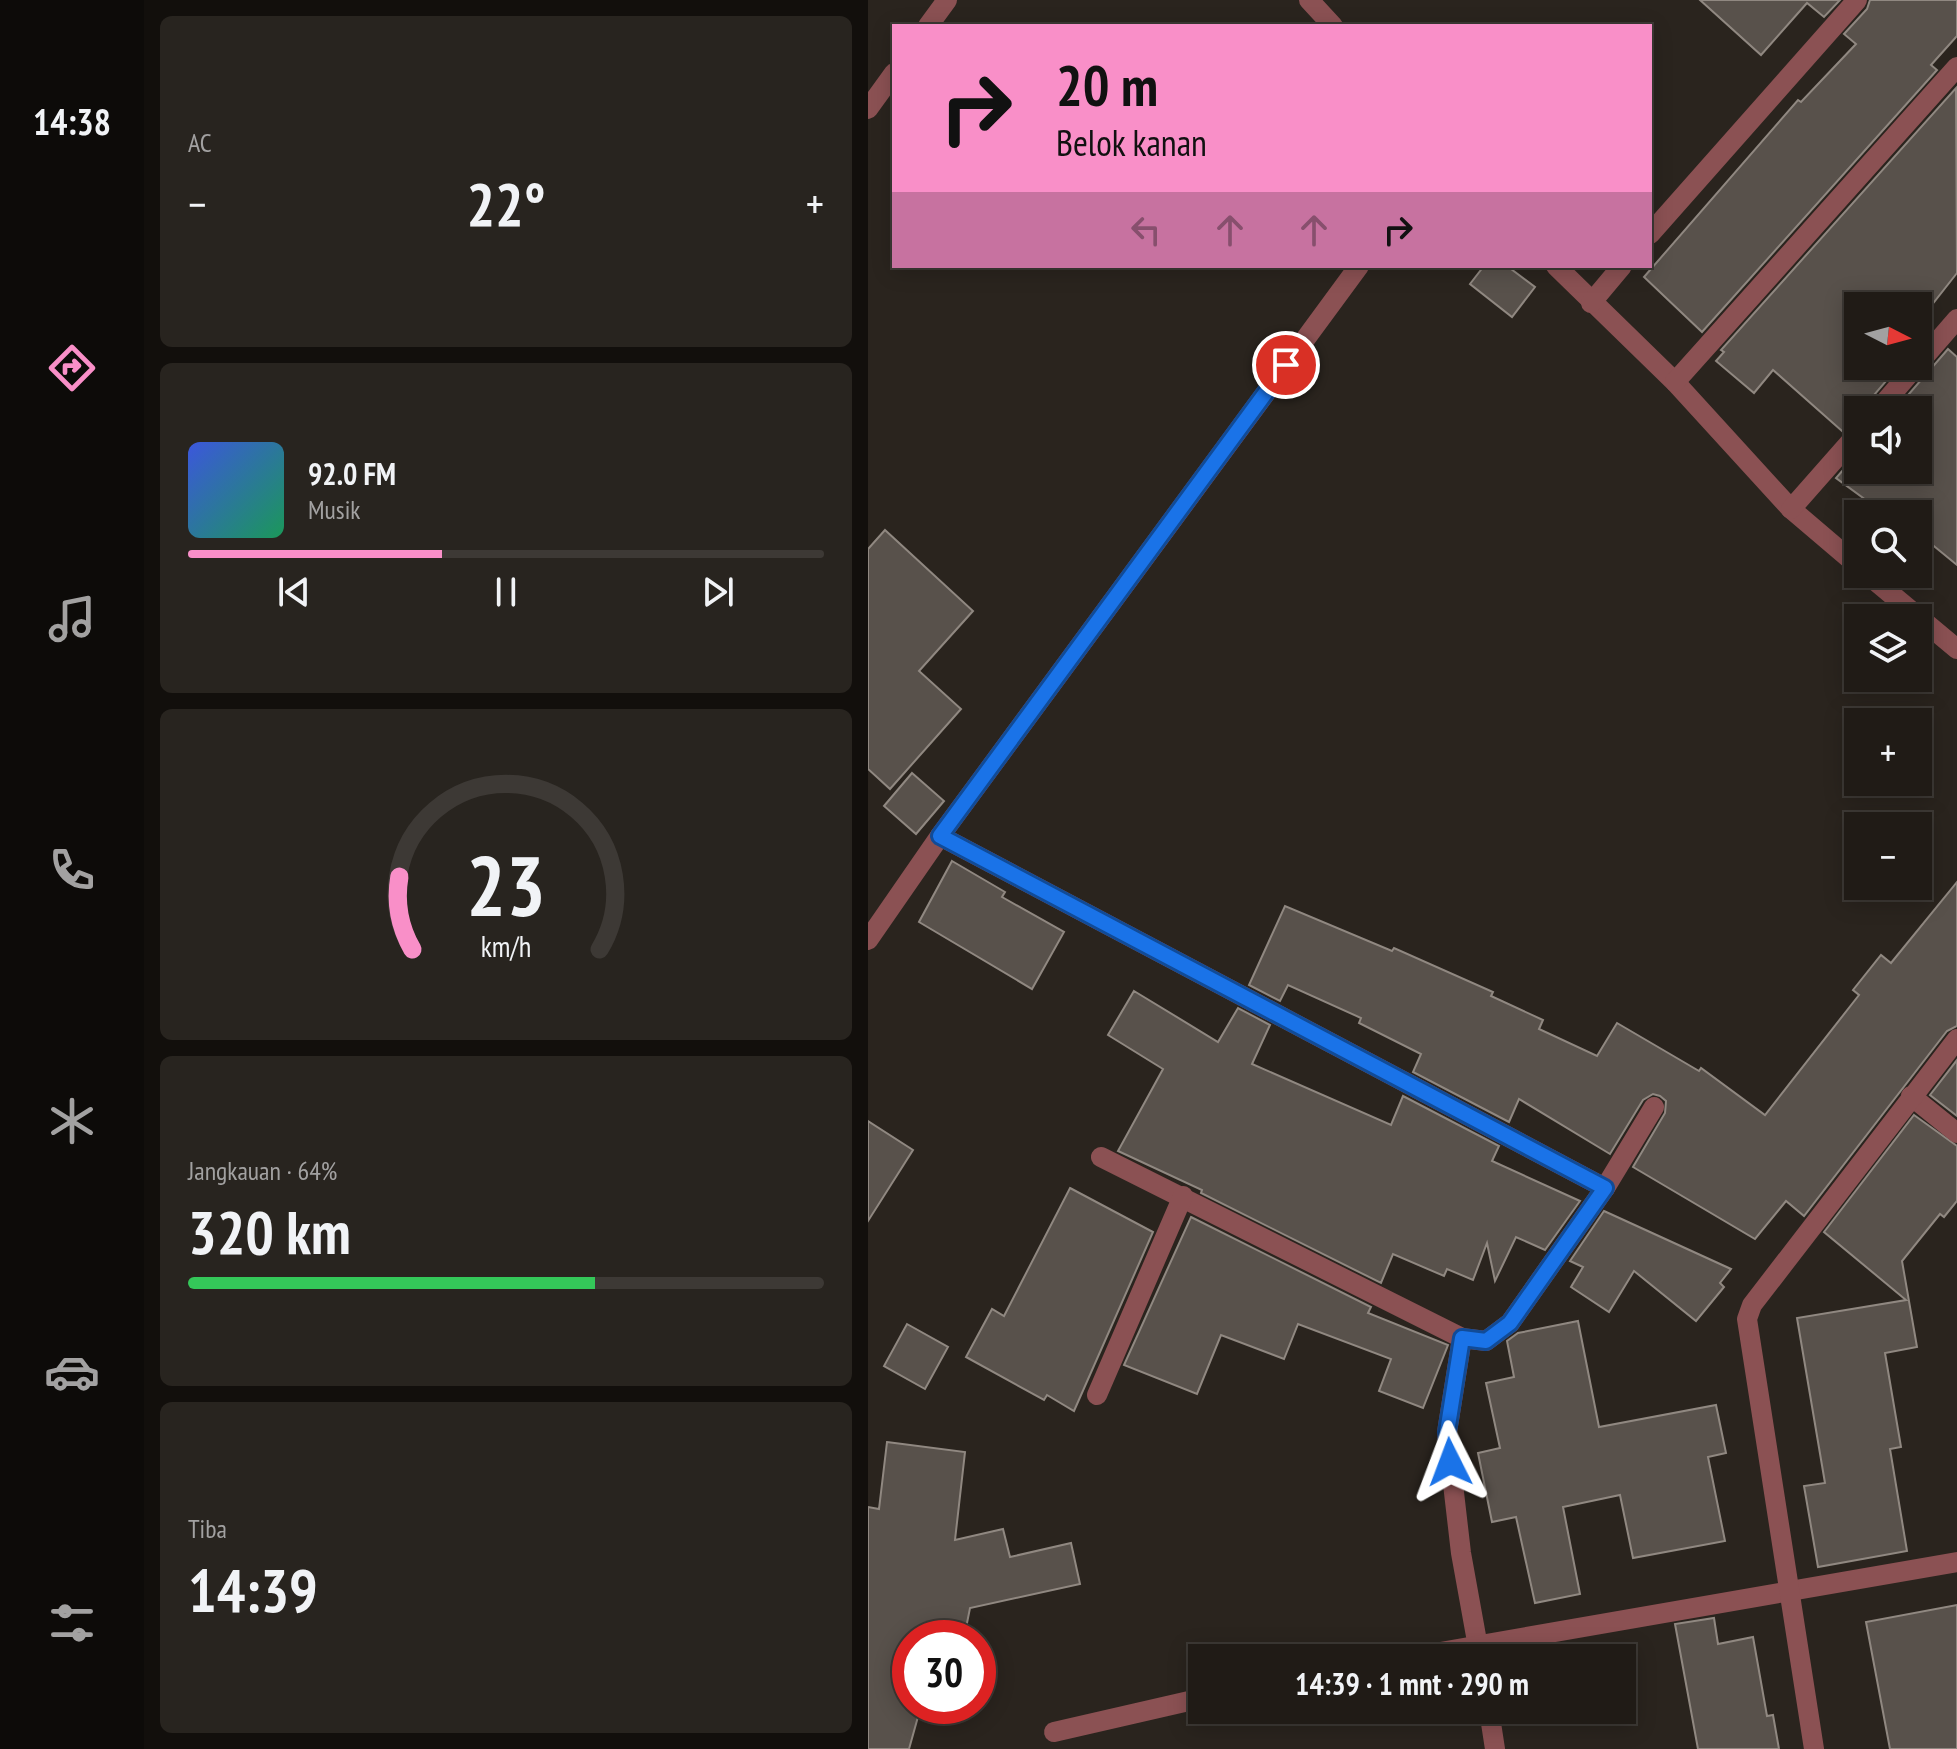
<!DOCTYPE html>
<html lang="id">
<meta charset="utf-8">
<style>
body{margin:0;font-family:"PT Sans Narrow",sans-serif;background:#28241f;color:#f1f3f6;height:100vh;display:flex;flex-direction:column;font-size:30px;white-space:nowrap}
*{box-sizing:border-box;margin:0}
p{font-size:26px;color:#a2a1a1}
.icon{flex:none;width:44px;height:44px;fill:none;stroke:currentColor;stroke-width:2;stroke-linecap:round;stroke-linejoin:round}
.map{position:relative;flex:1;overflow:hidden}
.side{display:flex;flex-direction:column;gap:16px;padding:16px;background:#120f0c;width:724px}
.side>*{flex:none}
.hud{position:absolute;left:24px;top:24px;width:760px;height:244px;border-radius:0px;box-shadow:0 4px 20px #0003,0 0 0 2px #3d3935;background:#f98fc8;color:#111;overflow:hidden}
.needle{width:52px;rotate:96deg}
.controls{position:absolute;left:976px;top:292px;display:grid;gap:16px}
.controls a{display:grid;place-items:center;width:88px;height:88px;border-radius:0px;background:#201b16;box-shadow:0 4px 20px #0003,0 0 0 2px #3d3935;font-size:40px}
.speed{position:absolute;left:24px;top:1620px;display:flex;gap:16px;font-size:40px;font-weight:700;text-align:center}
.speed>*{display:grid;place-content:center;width:104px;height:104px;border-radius:50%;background:#201b16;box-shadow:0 4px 20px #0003,0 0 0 2px #3d3935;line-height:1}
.speed .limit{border:12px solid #d22;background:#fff;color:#111}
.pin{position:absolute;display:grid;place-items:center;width:68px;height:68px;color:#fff;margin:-34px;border:4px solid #fff;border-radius:50%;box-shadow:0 2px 8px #0007}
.me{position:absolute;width:88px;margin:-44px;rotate:357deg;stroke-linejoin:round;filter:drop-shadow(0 0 6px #0008)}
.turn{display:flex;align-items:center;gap:28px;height:168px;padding:0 32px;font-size:36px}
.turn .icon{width:104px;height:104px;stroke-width:2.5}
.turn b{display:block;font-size:56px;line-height:68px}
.lanes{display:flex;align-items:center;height:76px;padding:0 32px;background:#0003;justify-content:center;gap:40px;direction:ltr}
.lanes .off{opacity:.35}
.big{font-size:60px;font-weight:700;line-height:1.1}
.side .tile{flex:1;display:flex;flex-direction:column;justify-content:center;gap:12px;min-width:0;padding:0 28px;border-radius:12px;background:#28241f}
.side .dial{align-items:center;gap:0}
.dial svg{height:208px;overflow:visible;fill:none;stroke:#3d3935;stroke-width:7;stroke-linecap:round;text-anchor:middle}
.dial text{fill:#f1f3f6;stroke:none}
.song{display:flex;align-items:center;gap:24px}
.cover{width:96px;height:96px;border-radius:12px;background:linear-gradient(135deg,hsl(230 70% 55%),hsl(150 70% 35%))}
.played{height:8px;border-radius:4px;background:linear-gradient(90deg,#f98fc8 40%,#3d3935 40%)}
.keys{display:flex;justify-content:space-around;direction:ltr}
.heat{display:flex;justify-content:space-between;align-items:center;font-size:44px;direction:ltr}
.charge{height:12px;border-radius:6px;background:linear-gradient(90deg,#34c759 64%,#3d3935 0)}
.trip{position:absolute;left:320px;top:1644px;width:448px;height:80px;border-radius:0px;background:#201b16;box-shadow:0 4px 20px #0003,0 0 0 2px #3d3935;font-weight:700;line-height:80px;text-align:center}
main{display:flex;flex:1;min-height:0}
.dock{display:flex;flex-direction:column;width:144px;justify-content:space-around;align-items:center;background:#0d0b09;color:#a2a1a1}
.dock .icon{width:56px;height:56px}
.dock .selected{color:#f98fc8}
.dock b{font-size:36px;color:#f1f3f6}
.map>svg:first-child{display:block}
.building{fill:#58514b;stroke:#908881;stroke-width:2}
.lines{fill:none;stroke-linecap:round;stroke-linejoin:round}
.minor{stroke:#8b5153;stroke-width:20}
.route-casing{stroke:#114b97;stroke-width:20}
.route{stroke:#1a73e8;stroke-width:14}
</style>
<main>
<nav class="dock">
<b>14:38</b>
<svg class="icon selected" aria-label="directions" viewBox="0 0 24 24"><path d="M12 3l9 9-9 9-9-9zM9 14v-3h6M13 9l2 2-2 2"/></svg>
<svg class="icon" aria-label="music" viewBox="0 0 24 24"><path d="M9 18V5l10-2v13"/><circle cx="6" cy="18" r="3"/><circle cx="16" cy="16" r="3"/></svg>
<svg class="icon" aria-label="phone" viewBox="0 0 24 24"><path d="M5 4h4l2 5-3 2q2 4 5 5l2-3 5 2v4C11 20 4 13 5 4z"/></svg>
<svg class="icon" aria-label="climate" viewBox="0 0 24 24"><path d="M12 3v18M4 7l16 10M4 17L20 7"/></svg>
<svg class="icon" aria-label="car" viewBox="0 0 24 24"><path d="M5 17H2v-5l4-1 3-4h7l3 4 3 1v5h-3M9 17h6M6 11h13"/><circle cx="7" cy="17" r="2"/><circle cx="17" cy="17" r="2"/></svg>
<svg class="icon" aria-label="filters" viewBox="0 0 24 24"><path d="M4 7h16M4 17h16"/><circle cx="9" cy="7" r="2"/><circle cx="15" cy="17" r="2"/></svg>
</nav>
<section class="side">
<div class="tile"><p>AC</p>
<div class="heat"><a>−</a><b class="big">22°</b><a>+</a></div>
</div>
<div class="tile">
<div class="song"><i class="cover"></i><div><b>92.0 FM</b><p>Musik</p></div></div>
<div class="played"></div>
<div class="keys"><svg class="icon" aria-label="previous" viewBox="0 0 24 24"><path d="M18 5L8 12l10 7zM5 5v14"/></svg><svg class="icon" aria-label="pause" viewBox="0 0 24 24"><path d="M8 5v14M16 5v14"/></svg><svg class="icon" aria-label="next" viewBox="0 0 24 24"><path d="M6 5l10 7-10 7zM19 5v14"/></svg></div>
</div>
<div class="tile dial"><svg viewBox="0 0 100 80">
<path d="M14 69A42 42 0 1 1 86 69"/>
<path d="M14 69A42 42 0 0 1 9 41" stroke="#f98fc8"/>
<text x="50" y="56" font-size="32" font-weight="700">23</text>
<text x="50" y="72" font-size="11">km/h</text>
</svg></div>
<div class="tile"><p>Jangkauan · 64%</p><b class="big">320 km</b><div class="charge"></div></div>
<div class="tile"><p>Tiba</p><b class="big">14:39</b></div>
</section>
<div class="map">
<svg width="1089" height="1749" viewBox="0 0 1089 1749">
<rect width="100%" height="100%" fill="#2a241e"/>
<g class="building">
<path d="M832,0h140l-16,17 -17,-14 -46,52z"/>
<path d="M1002,0h87v36l-26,29 6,5 -235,262 -58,-55 154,-177 3,2 55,-58 -12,-10 23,-25z"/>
<path d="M1088,88l1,185 -26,33h-73v60h41l-31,36 -3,8h-7v10l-16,11 -69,-61 -19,23 -38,-32 8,-9 -3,-2z"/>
<path d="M616,266h23l28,21 -23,30 -42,-33z"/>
<path d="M1080,349l9,8v208l-39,-32v-19h-33l-49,-36 7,-8h75v-60h-23z"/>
<path d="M17,530l88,81 -54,60 42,38 -71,80 -22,-20v-220z"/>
<path d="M44,773l32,28 -28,33 -32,-28z"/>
<path d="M84,861l53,31 -3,5 62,35 -32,57 -113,-67z"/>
<path d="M1089,882v144l-10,5 -143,185 -18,-15 -31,38 -122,-72 32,-54 1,-12 -6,-5 -7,-2 -10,6 -33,54 -91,-55 -10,23 -96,-50 8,-18 -62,-31 2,-5 -73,-33 -8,16 -31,-16 36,-79 107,45 2,-3 99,44 -2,4 52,24 -4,9 58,27 20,-33 82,48 2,-3 64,47 94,-120 -6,-5 28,-35 10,8z"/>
<path d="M266,991l84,51 20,-34 32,17 -18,39 139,61 12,-29 96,50 -7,15 88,40 -35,49 -29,-13 -21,44 -8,-38 -14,37 -26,-11 -3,7 -51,-22 -12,29 -180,-90 1,-3 -84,-39 45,-82 -55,-34z"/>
<path d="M1089,1060v56l-27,-21z"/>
<path d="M1046,1115l43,31v55l-13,16 -4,-3 -38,47 15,86 -32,6 16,94 -11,2 17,102 -89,16 -14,-81 21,-3 -28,-165 109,-18 -82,-68z"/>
<path d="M0,1121l45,29 -45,71z"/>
<path d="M202,1188l83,44 -79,179 -27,-16 -3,5 -78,-43 26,-48 12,7z"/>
<path d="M736,1211l127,58 -11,14 4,4 -28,34 -62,-50 -25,41 -38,-25 12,-20 -13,-6z"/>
<path d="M323,1217l180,90 -3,6 80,32 -25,63 -44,-17 12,-32 -93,-35 -14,35 -63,-24 -24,59 -73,-29z"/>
<path d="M710,1321l21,106 117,-22 10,48 -18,4 17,84 -92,17 -13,-63 -57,12 17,87 -45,9 -19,-86 -24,5 -14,-69 22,-5 -14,-65 28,-6 -7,-36 11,-8z"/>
<path d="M39,1324l41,23 -23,42 -41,-23z"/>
<path d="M19,1442l78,10 -10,88 48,-11 7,28 61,-14 9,41 -110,24 -6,30h-54v68h11l-12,43h-41v-242l11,2z"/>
<path d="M1089,1605v144h-67l-24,-127z"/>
<path d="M846,1618l4,26 35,-7 14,79 6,-1 6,34h-81l-23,-125z"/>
</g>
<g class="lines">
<g class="minor">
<path d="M441,0l24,26"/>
<path d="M60,26l19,-26"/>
<path d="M0,109l26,-36"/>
<path d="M782,234l207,-234"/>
<path d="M688,266l119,116 116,127 67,57"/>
<path d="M723,303l31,-37"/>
<path d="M1050,364l39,-45"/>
<path d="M807,382l282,-315"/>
<path d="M1010,410l38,-44"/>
<path d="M923,509l67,-76"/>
<path d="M999,574l90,75"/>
<path d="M72,836l665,352"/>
<path d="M0,940l72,-104 419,-570"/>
<path d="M1043,1096l46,37"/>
<path d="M233,1157l361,181 24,3 24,-18 95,-135 49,-81"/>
<path d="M594,1338l-15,94 14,121 19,105"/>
<path d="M229,1395l86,-199"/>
<path d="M538,1658l551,-96"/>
<path d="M621,1710l6,39"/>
<path d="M186,1732l148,-34"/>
<path d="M946,1749l-67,-430 5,-14 205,-266"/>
</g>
</g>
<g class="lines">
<defs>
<path id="route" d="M418,365l-346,471 665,352 -95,135 -24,18 -24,-3 -15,94 3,30"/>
</defs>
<use href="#route" class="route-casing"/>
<use href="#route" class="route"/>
</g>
</svg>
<div class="controls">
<a><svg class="needle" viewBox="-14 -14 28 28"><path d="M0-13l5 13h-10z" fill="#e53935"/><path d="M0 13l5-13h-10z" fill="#a2a1a1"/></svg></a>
<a><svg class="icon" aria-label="sound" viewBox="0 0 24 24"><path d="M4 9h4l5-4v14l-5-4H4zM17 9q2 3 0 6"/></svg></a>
<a><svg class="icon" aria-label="search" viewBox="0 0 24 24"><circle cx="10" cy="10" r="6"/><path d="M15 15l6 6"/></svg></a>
<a><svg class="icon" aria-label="layers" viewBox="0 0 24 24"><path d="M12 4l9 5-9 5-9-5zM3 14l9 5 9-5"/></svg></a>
<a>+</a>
<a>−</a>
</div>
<div class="speed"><div class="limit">30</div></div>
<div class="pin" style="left:418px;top:365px;background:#d93025"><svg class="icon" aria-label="arrive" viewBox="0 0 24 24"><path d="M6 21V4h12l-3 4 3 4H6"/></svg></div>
<svg class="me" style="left:582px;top:1462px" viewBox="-20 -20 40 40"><path d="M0-17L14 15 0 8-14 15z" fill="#1a73e8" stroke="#fff" stroke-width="4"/></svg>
<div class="trip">14:39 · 1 mnt · 290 m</div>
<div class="hud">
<div class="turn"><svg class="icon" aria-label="right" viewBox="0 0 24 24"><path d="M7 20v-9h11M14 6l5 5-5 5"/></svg><div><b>20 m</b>Belok kanan</div></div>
<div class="lanes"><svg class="icon off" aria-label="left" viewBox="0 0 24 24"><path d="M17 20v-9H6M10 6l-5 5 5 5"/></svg><svg class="icon off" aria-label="ahead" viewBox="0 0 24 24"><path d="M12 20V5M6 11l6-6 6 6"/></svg><svg class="icon off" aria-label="ahead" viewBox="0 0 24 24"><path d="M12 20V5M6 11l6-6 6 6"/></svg><svg class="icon" aria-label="right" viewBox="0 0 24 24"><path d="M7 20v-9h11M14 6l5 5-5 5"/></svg></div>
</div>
</div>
</main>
